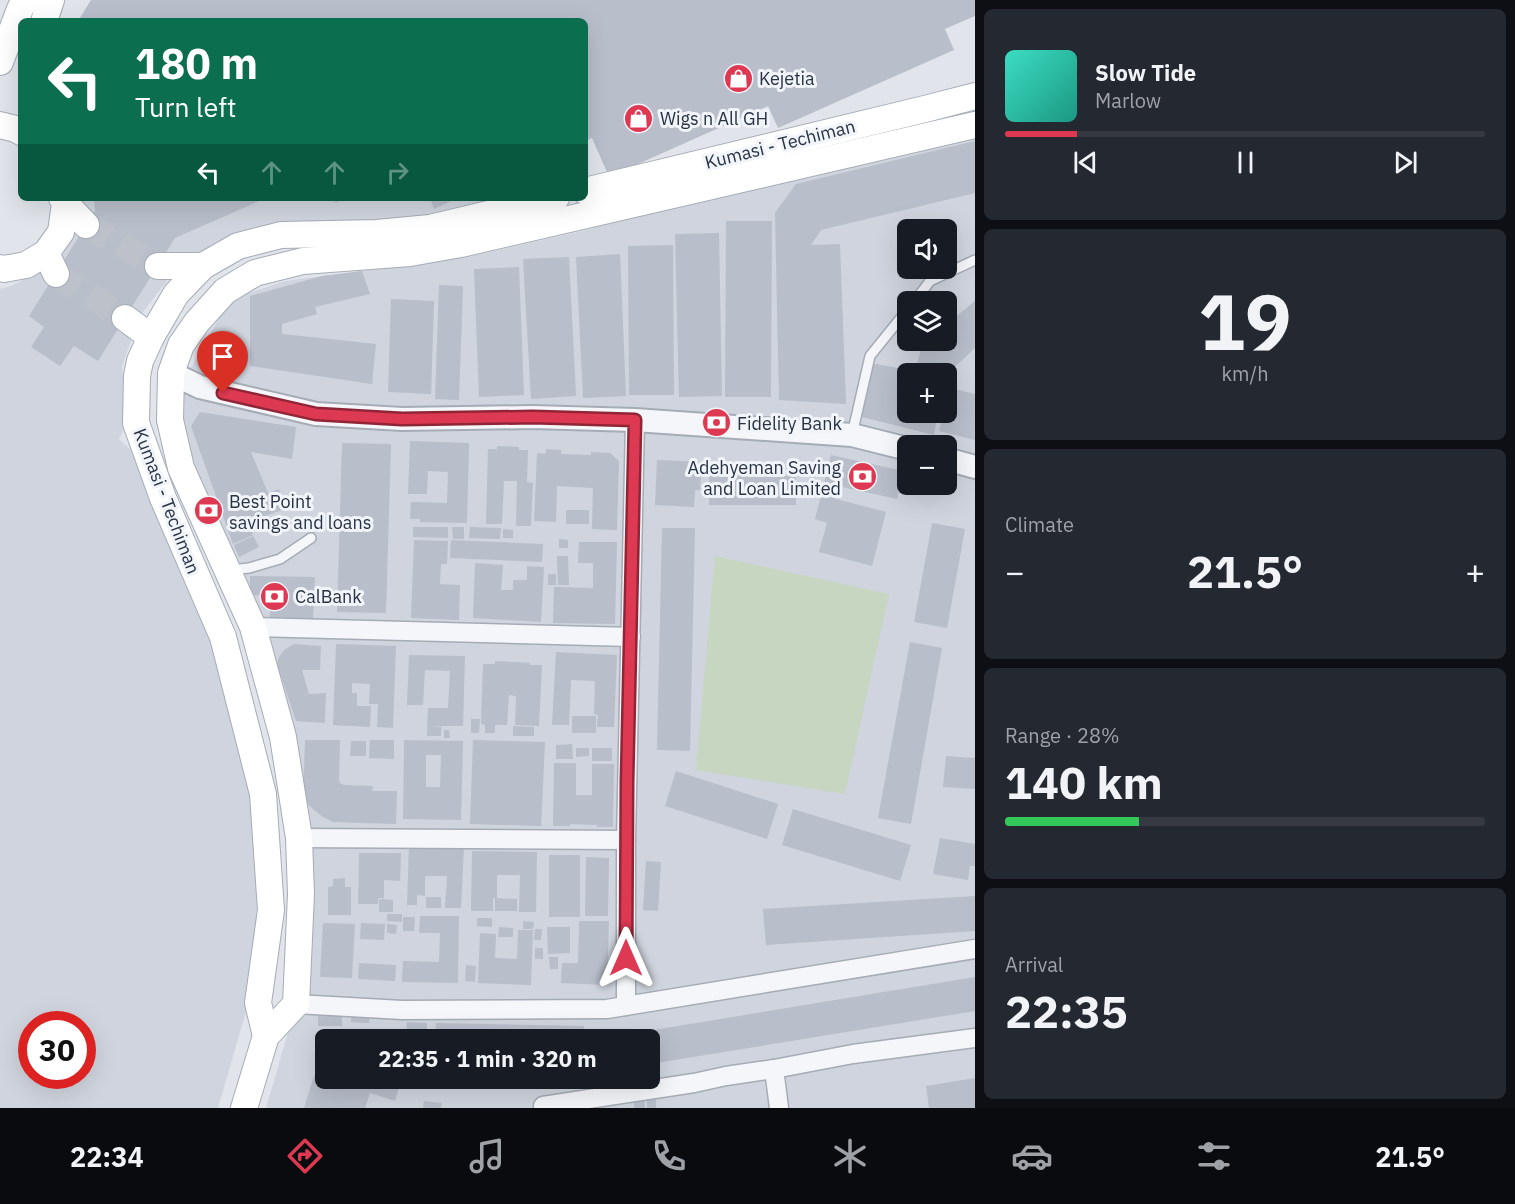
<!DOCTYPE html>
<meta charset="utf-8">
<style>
body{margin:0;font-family:"IBM Plex Sans",sans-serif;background:#242831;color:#f1f3f6;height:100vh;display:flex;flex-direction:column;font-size:22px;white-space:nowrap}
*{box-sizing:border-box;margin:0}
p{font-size:20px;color:#9ea1a6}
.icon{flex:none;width:33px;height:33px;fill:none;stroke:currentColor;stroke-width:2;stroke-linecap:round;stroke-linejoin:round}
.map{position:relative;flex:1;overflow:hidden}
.sheet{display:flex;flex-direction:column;gap:9px;padding:9px;background:#0d0f14;width:540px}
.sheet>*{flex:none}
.guide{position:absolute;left:18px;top:18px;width:570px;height:183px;border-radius:9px;box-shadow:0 6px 24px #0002;background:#0b6e4f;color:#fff;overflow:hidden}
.tools{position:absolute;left:897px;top:219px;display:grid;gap:12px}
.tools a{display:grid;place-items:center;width:60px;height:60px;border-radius:9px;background:#171b24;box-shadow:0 6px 24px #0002;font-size:30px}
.speed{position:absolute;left:18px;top:1011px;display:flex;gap:12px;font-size:30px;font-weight:700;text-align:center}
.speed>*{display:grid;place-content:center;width:78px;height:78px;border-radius:50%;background:#171b24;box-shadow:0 6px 24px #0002;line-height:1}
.speed .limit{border:9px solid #d22;background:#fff;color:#111}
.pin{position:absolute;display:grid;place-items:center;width:51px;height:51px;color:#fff;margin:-62px -26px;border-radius:50% 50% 50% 0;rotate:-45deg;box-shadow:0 0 6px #0007}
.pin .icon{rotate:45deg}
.me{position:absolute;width:66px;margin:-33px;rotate:0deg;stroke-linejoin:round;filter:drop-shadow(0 0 4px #0008)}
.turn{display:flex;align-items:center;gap:21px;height:126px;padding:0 18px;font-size:27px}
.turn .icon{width:78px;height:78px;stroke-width:2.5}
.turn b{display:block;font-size:42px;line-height:51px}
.lanes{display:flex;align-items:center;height:57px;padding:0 18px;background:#0003;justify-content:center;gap:30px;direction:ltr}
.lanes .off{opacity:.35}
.big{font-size:45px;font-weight:700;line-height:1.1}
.sheet .widget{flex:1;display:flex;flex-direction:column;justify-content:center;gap:9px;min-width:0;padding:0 21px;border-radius:9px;background:#242831}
.sheet .dial{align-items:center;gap:0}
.dial b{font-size:78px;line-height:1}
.song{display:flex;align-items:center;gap:18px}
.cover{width:72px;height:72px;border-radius:9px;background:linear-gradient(135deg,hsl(170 70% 55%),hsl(170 70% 35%))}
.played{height:6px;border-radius:3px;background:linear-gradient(90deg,#de3953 15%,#363941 15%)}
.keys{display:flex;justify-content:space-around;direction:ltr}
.heat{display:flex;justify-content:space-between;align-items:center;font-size:33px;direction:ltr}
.charge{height:9px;border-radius:4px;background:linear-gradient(90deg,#34c759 28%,#363941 0)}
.trip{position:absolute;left:315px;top:1029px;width:345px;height:60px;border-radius:9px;background:#171b24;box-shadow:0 6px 24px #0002;font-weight:700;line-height:60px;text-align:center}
.tabs{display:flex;height:96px;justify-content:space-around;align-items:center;background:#090b0e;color:#9ea1a6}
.tabs .icon{width:42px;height:42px}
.tabs .selected{color:#de3953}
.tabs b{font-size:27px;color:#f1f3f6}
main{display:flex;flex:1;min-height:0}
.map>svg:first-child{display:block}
.built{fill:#cfd4de;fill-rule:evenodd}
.green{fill:#c7d6c1}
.building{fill:#b8beca;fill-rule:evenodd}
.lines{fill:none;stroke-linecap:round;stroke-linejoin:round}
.secondary-tunnel{stroke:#bcc1ca;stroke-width:26;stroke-dasharray:26 13;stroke-linecap:butt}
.service-casing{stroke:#a5acb6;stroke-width:12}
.minor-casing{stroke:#a5acb6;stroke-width:21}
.tertiary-casing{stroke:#a5acb6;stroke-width:26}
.secondary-casing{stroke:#a5acb6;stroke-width:28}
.service{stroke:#f5f6f9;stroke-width:9}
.minor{stroke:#f5f6f9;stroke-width:18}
.tertiary{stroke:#f5f6f9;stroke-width:22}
.secondary{stroke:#fff;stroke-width:26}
.route-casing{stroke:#902536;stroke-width:15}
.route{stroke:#de3953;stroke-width:10}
.labels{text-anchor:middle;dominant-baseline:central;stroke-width:6;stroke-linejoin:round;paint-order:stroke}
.poi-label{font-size:18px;fill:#273345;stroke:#f1f4f8;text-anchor:start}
.street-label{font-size:18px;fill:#273345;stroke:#f1f4f8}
</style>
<main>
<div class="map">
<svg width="975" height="1108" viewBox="0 0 975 1108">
<rect width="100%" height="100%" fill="#e1e5eb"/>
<g class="built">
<path d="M975,135v973h-709l25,-86 -2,-246 -110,-345 4,-49 46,-82 56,-19 183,-24 114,-26 174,-47zM908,230h38v38h-38zM908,302h38v38h-38zM908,374h38v38h-38zM908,446h38v38h-38zM326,1040h324v38h-324z"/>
<path d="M80,198h460l-126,27 -115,-4 -81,20 -39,24 -39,51 -18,50 7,51 -10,22 14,13 60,151 24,51 40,147 2,67 -7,123 -34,117h-218v-819l11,-3 40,-20 24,-40zM32,1024h50v52h-50z"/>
</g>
<path class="green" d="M715,556l174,38 -44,200 -149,-24z"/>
<g class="building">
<path d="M91,0h884v16l-30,13 9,21 -176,78 -10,-22 -159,71 -17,-39 -7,3v-120h-507z"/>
<path d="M975,141v52l-154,37 -10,15 29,-1 6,160 -67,-4 -4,-187 21,-29z"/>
<path d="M94,198h172l-91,40 -77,123 -24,-15 -14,20 -29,-19 13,-20 -15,-11 66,-105z"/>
<path d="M333,198h14l-12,5z"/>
<path d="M430,198h28l-24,11z"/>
<path d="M726,221h46l-1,176h-46z"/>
<path d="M719,233l3,163 -43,1 -4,-163z"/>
<path d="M673,245l1,150h-45l-1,-149z"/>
<path d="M620,254l6,142 -43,2 -7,-141z"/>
<path d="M569,257l7,139 -45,3 -8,-140z"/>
<path d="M519,267l5,128 -45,2 -5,-128z"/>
<path d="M362,271l8,23 -55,13 2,7 -35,10v10l94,10 -4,40 -122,-18v-70l72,-20z"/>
<path d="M439,285l24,1 -4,114 -24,-1z"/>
<path d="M391,299l43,2 -3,93 -43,-2z"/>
<path d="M975,301v47l-29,27v-1h-38v38h30l-4,23 -76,-19 12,-53 45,8 7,-26 5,-5h19v-15z"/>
<path d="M951,388l24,6v46l-36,-9 5,-19h2v-9z"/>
<path d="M200,412l96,15 -4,32 -41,-7 17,41 11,-4 7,19 -36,14 3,13 -20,9 -42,-118z"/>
<path d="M410,441l59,2 -2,80 -47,-1v-3h-10l1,-17 36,1 1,-31 -20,-1 -1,23h-19z"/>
<path d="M342,443l49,1 -5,169 -49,-1z"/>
<path d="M497,446l22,1v3h9l-1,32 6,1 -2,43h-15l1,-45h-13l-2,43h-16l2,-75h9z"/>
<path d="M546,449l15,1v4l30,1v-3l19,1 9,8 -2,69 -25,-1 1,-41 -36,-2 -1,36 -22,-1 3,-68 9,1z"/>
<path d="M831,455l72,16 -6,28 -73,-16z"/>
<path d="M657,460l45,2 -2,28h-5l-1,17 -39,-2z"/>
<path d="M709,465h51l-1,11h37v29h-87z"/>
<path d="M821,495l65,17 -14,54 -53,-14 8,-29 -12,-4z"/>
<rect x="566" y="510" width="23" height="14"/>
<path d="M932,523l33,6 -18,99 -33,-6z"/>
<path d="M413,527h35v11l-35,-1z"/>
<path d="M452,527h12v12h-11z"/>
<path d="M470,527l31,1 -1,11 -31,-1z"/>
<path d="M662,528h33l-5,223 -33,-1z"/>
<path d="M503,529l10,1v8h-10z"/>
<path d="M253,536l6,11 -20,10 -5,-12z"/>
<path d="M559,539l9,1v8h-9z"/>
<path d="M414,540l34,1 -1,23h-6l-1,20 20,1 -1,35 -48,-2z"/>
<path d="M451,540l92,4 -1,18 -92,-4z"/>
<path d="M579,542h38l-2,82 -62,-1 1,-36 39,1v-25h-15z"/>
<path d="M557,556h11l1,29h-11z"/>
<path d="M475,563l28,2 -2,25h12v-10h14v-14l17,1 -3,55 -68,-4z"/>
<rect x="548" y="574" width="8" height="11"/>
<path d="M250,576l65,1 -2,42 -43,-1 1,-22 -21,-1z"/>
<path d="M910,642l32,6 -31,176 -33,-6z"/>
<path d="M294,644l27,2 -1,24h-18l7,24 17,-1 -1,30 -29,-2 -19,-57 2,-7 5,-7z"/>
<path d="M336,644l60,2 -3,82 -16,-1 1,-23h-9l1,-20 -18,-1v10h5v13h14l-1,21 -37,-2z"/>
<path d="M556,652l61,3 -3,72h-17l1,-12 -4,-1 1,-33 -24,-1 -2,45h-17z"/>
<path d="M409,655l56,1 -2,70h-32l10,1v9h-14l1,-28h20l2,-37 -25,-1 -2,35h-16z"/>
<path d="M495,661l35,2v2h12l-3,61 -24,-1 1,-29 -7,-1 -2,30h-12v8h-10v-8l-4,-1 2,-60h12z"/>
<rect x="572" y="716" width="24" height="17"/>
<path d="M471,719h9l-1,14h-8z"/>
<path d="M513,726l21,1v9h-21z"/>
<path d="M444,730h5l1,8h-6z"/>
<path d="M305,740h35l-1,40 1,3 4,2 29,1 -1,5h25l-1,33 -63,-2 -10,-5 -9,-7 -7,-7 -4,-7z"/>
<path d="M370,740h24v19l-25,-1z"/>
<path d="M404,740l59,1 -2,79 -58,-1zM426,755h15l-1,32h-14z"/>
<path d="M473,740l72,2 -4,84 -71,-2z"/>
<path d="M351,741h15v15h-16z"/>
<path d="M572,744l1,15h-17v-14z"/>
<path d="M576,748h13v8l-13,1z"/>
<rect x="592" y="748" width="20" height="13"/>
<path d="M946,756l29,2v31l-32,-2z"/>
<path d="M554,763h22v32h16v-31h22l-1,63h-16v-2l-27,-1v2h-17z"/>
<path d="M676,771l102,33 -11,35 -102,-33z"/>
<path d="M793,809l118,36 -11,36 -118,-36z"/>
<path d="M940,838l35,6v22h-5l-2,14 -35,-6z"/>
<path d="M409,844l55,1 -3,63h-16l2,-32h-22v20l-8,-1v10h-10z"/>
<path d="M472,851l65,1 -1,60h-17l1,-37h-23v23h-4v13h-22z"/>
<path d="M359,853h42l-1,28 -16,-1v18h-6v6h-20z"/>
<rect x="549" y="855" width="31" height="62"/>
<path d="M586,857l23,1 -1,58h-23z"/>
<path d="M646,861l15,1 -3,49 -15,-1z"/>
<path d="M345,878v9h6v28h-23v-28l5,-1v-7z"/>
<path d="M975,896v35l-209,14 -3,-36z"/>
<rect x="426" y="897" width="15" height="11"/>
<path d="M495,898l22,1v12h-22z"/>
<path d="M379,899l14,1v12h-14z"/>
<path d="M387,914h15v8l-15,-1z"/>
<path d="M420,916h39l-1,67 -56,-1 1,-21 36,1 1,-29h-21z"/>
<path d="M403,917h12l-1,14h-11z"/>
<path d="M477,918h15v9l-15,-1z"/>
<path d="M523,921l11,1 -1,7h-10z"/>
<path d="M579,921h30l-2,64 -46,-2 1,-20h16z"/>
<path d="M323,923l32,1 -3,54 -32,-1z"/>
<path d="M361,923l24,1 -1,16 -24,-1z"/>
<path d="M387,924l10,1 -1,9 -9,-1z"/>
<path d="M499,927l14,1v9h-15z"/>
<path d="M547,927h23v26l-22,1z"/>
<path d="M535,929h7l-1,11h-7z"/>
<path d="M518,930h15l-2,55 -53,-2 2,-50 16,1 -1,24 22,1z"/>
<rect x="535" y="948" width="8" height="11"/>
<path d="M549,957h9v12h-8z"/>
<path d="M359,963l37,2 -1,16 -37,-2z"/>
<path d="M466,965l10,1 -1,16 -10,-1z"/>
<path d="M975,977v34l-325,53v-24h-45v-2z"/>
<path d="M352,1008l18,1 -1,14 -18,-1z"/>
<path d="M342,1009v17h-24v-16z"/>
<path d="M407,1022l20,1v17h-21z"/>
<path d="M436,1023l148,3v14h-149z"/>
<path d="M324,1044l2,1v33h76l-7,23 -25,-8 -5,15h-61z"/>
<path d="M975,1078v30h-46l-3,-22z"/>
<path d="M634,1099h10l1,9h-11z"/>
<rect x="647" y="1099" width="9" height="9"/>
<path d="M424,1101l18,2 -1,5h-18z"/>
</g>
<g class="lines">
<g class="secondary-tunnel">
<path d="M86,225l72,41"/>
<path d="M56,274l69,44"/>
</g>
<defs>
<g id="service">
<path d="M914,302l16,-21 45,-21"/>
<path d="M852,435l18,-79 38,-47"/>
<path d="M230,570l19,-2 31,-9 31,-21"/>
</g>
<g id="minor">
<path d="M253,627l378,10"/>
<path d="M299,838l327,2"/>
<path d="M296,1004l106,6 205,-1 368,-60"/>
<path d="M626,1006v-166l9,-420"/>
<path d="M774,1069l5,39"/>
<path d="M543,1106l151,-23 32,-7 48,-7 79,-15 122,-16"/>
</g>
<g id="tertiary">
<path d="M171,373l29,14 116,27 86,5 131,-2 102,3 217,15 56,14"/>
<path d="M946,459l29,8"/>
</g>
<g id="secondary">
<path d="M44,21l7,-21"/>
<path d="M0,62l20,-53 5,-9"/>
<path d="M0,125l16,4 5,3"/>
<path d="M585,191l340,-82 50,-13"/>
<path d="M65,203l21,22"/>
<path d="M46,253l10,21"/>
<path d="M158,266h45"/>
<path d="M0,268l4,1 22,-4 20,-12 15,-21 4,-29 -3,-5"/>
<path d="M125,318l26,19"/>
<path d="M266,1036l-8,-33 13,-93 -8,-116 -40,-157 -60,-139 -27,-75 1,-47 3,-15 11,-24 25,-43 27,-28 35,-20 43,-11 96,-2 53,-5 126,-30"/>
<path d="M244,1108l22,-72 30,-32 5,-110 -2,-56 -16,-101 -30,-110 -72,-159 -11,-48 1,-47 10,-28 16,-23 28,-31 30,-18 48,-12 107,-8 51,-9 514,-119"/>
</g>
</defs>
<use href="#service" class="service-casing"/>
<use href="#minor" class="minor-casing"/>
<use href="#tertiary" class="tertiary-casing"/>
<use href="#secondary" class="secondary-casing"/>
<use href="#service" class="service"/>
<use href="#minor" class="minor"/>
<use href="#tertiary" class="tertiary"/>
<use href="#secondary" class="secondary"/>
</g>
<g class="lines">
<defs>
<path id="route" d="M223,393l93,21 86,5 131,-2 102,3 -8,362 -1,176"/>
</defs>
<use href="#route" class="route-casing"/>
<use href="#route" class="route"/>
</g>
<defs>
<symbol id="shop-disc" viewBox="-11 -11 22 22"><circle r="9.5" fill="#de3953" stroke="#f1f4f8"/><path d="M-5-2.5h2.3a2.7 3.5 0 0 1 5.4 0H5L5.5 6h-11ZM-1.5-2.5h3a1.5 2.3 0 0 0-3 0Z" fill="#fff"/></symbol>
<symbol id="bank-disc" viewBox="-11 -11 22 22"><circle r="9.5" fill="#de3953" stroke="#f1f4f8"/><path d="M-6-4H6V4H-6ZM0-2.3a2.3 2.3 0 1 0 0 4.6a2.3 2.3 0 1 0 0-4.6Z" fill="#fff"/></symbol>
</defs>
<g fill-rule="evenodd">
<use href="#shop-disc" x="722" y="62" width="33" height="33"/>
<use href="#shop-disc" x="622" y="102" width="33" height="33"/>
<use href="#bank-disc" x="700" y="406" width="33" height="33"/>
<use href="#bank-disc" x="846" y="460" width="33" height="33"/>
<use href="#bank-disc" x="192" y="494" width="33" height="33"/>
<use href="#bank-disc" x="258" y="580" width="33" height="33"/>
</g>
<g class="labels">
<g class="poi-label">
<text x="759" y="78">Kejetia</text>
<text x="660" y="118">Wigs n All GH</text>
<text x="737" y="423">Fidelity Bank</text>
<text x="841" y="467" text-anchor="end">Adehyeman Saving<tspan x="841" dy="21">and Loan Limited</tspan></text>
<text x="229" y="501">Best Point<tspan x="229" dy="21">savings and loans</tspan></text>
<text x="295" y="596">CalBank</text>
</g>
<g class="street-label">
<text transform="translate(780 144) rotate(-14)">Kumasi - Techiman</text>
<text transform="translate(167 501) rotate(69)">Kumasi - Techiman</text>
</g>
</g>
</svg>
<div class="tools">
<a><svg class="icon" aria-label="sound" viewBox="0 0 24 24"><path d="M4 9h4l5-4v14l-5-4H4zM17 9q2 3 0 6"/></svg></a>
<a><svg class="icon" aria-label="layers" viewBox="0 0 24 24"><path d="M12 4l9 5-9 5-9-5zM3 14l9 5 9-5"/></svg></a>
<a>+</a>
<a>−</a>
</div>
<div class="speed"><div class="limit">30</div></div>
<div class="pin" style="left:223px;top:393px;background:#d93025"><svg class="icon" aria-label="arrive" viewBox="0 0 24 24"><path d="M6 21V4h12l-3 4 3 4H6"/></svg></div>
<svg class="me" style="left:626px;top:958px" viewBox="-20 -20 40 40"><path d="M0-17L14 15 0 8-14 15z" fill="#de3953" stroke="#fff" stroke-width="4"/></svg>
<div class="trip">22:35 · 1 min · 320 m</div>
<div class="guide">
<div class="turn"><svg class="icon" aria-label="left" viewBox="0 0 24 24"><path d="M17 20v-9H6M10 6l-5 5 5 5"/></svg><div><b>180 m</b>Turn left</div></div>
<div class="lanes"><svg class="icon" aria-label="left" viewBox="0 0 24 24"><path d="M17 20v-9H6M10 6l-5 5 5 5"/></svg><svg class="icon off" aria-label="ahead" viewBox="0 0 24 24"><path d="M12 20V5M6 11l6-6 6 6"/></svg><svg class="icon off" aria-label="ahead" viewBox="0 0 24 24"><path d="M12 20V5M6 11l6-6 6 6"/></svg><svg class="icon off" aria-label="right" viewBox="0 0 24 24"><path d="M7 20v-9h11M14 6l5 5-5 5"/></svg></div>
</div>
</div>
<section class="sheet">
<div class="widget">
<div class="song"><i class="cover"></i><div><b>Slow Tide</b><p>Marlow</p></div></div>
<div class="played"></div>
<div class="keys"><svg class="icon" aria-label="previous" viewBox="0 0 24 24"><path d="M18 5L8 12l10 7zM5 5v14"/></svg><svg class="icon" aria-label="pause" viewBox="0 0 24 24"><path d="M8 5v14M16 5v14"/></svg><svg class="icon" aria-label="next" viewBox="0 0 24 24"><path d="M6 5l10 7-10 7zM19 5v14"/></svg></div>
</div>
<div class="widget dial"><b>19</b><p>km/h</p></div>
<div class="widget"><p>Climate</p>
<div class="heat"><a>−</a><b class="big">21.5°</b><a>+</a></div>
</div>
<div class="widget"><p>Range · 28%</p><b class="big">140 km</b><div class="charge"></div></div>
<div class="widget"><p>Arrival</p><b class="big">22:35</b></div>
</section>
</main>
<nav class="tabs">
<b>22:34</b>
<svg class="icon selected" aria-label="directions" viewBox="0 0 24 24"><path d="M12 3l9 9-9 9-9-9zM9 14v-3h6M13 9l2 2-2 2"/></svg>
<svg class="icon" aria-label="music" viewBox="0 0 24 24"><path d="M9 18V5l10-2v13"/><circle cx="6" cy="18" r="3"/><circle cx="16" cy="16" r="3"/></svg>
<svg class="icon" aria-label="phone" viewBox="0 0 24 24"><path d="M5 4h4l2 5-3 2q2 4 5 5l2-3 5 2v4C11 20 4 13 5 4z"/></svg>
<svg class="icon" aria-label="climate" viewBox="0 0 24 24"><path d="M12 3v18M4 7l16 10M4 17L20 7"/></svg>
<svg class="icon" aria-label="car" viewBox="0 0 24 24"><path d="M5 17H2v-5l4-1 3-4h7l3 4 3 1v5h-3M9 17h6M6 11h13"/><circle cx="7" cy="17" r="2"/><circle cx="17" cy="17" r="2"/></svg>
<svg class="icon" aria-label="filters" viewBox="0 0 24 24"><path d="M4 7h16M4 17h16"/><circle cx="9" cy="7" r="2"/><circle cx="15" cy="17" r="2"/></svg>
<b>21.5°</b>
</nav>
